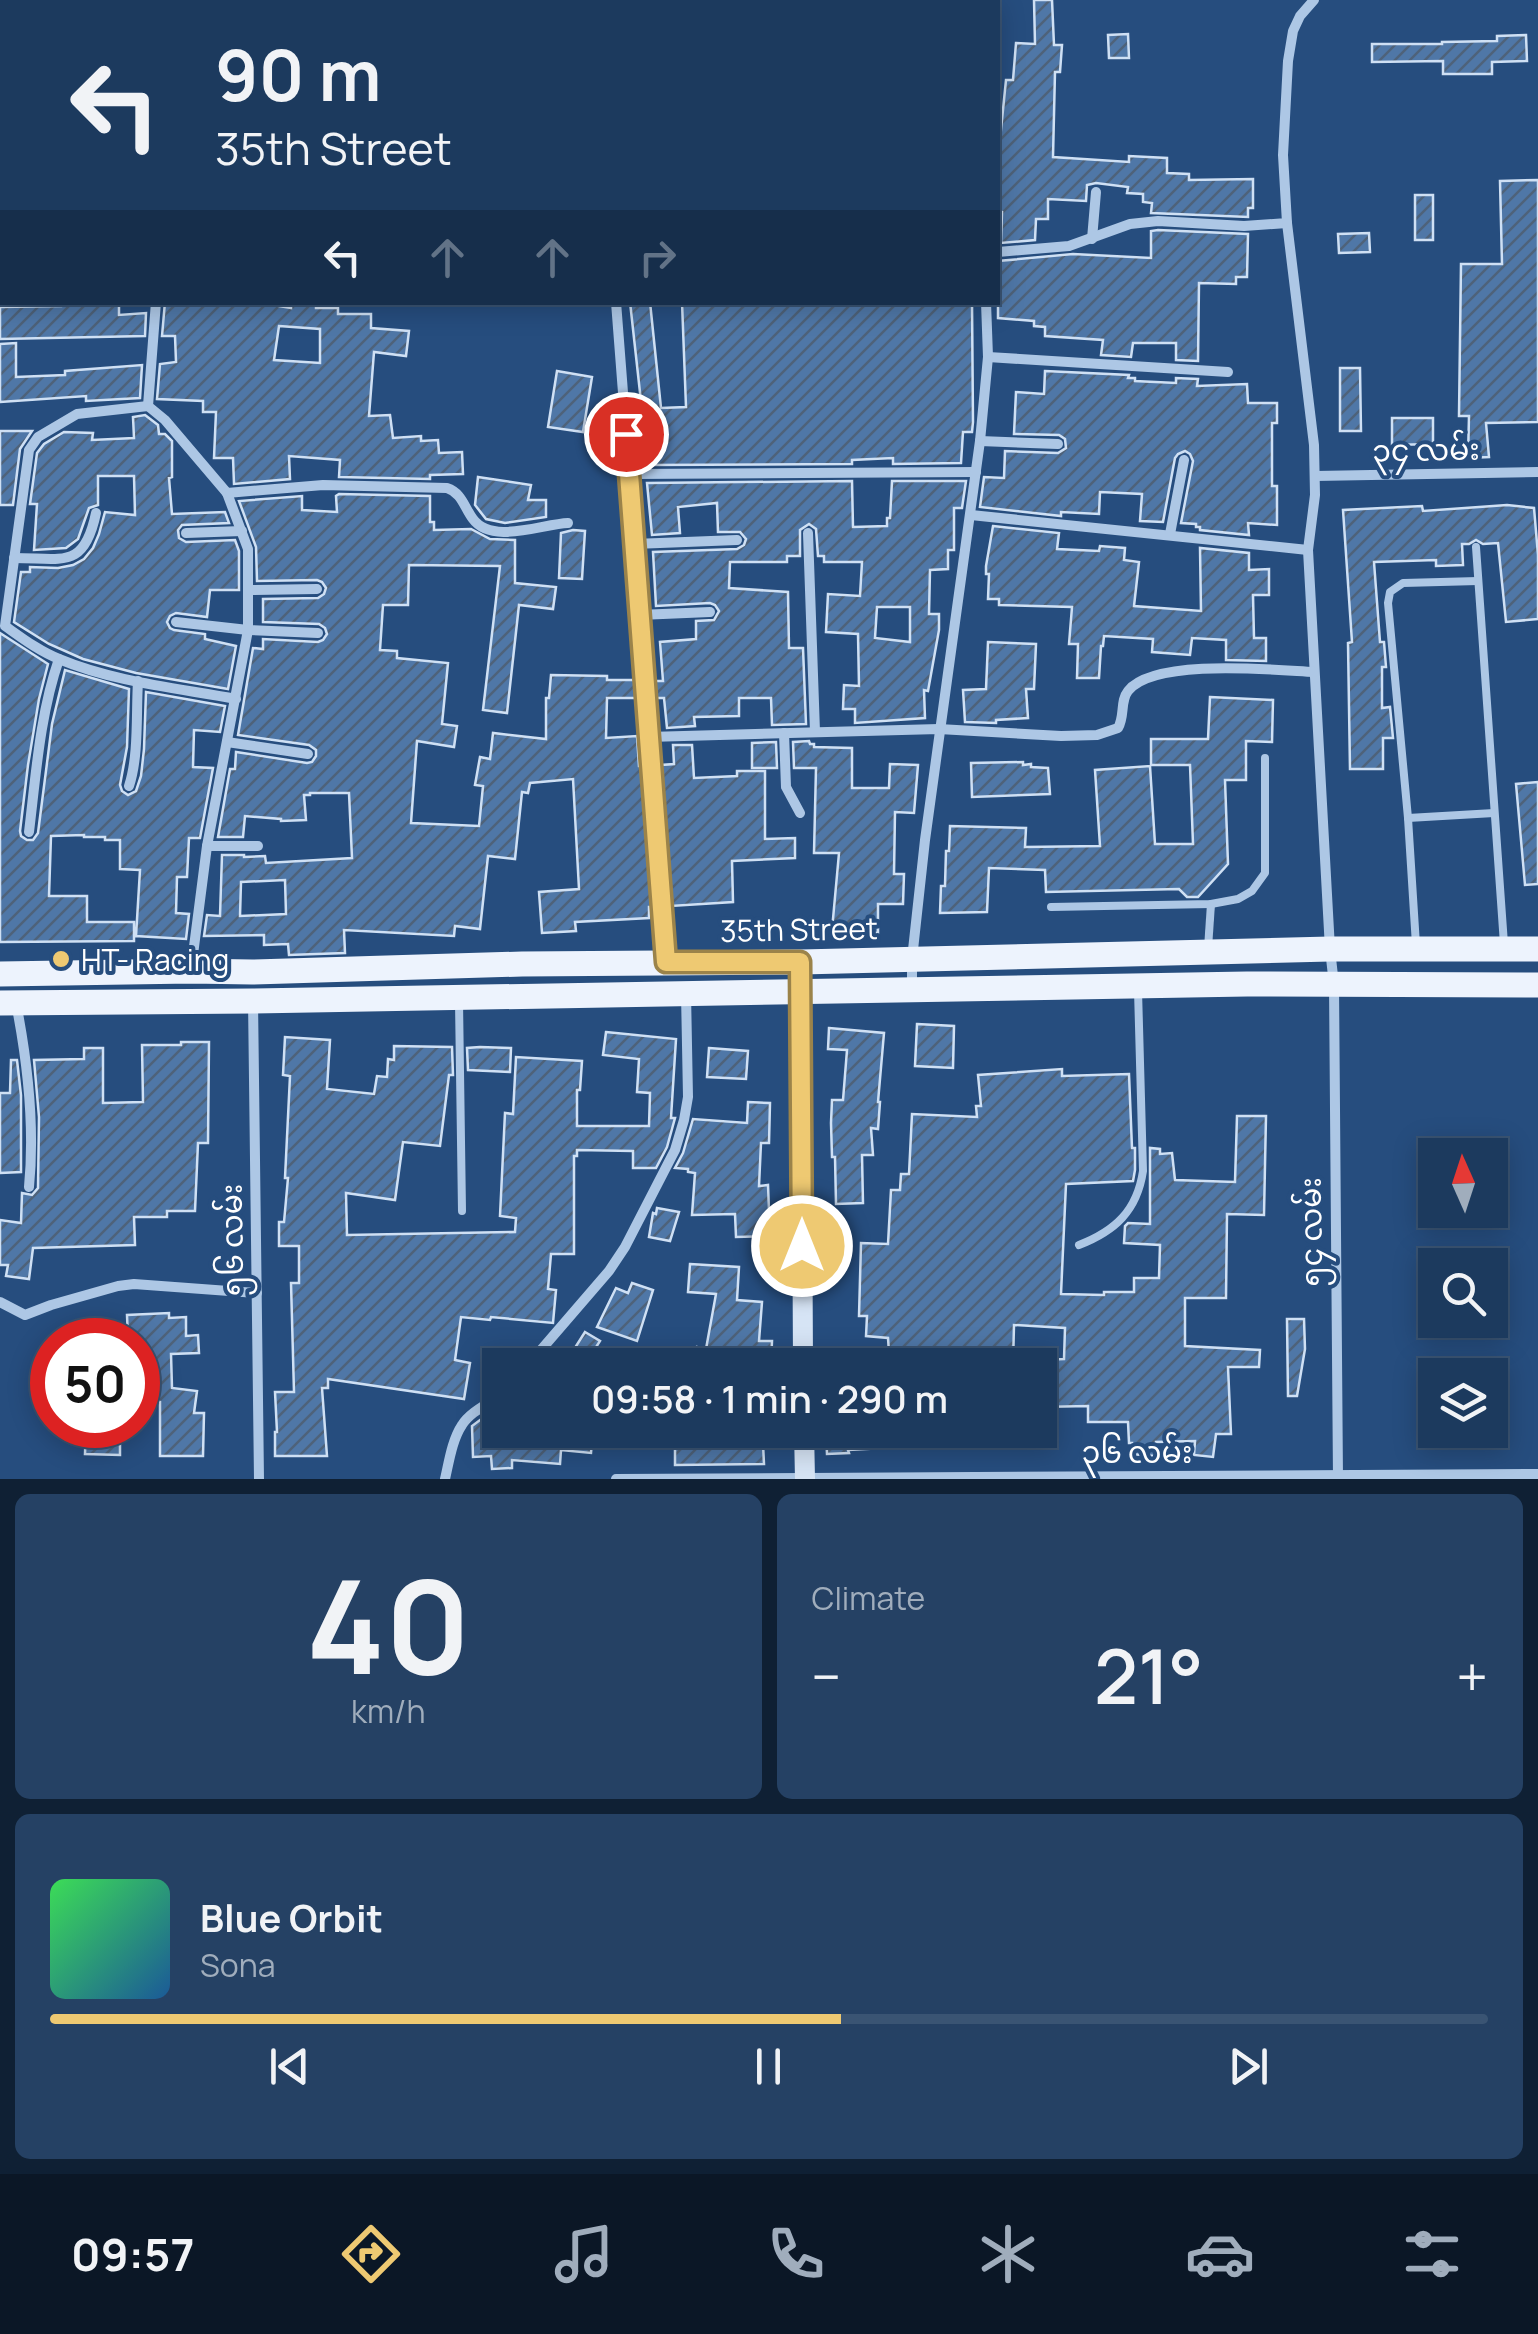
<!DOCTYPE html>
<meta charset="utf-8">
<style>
body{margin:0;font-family:Manrope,"Noto Sans Myanmar",sans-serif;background:#254164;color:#f1f3f6;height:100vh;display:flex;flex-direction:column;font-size:38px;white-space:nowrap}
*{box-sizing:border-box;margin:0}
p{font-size:32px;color:#a0adbc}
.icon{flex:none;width:55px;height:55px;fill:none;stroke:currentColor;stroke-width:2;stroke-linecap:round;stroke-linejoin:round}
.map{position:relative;height:1479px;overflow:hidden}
.sheet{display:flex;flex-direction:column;gap:15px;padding:15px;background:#0f2034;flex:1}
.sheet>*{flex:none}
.guide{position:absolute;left:0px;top:0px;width:1000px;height:305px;box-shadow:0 5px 25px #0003,0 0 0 2px #3a5473;background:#1c3a5e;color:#f1f3f6;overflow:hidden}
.needle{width:65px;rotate:357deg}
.fabs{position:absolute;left:1418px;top:1138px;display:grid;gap:20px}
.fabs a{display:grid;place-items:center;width:90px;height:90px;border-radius:0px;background:#1c3a5e;box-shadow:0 5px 25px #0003,0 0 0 2px #3a5473;font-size:50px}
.speed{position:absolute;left:30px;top:1318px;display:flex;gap:20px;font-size:50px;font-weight:700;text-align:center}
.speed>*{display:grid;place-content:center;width:130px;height:130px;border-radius:50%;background:#1c3a5e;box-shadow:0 5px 25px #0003,0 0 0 2px #3a5473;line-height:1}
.speed .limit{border:15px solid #d22;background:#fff;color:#111}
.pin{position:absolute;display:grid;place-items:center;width:85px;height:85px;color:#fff;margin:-42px;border:5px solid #fff;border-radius:50%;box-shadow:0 2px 10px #0007}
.me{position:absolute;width:110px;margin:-55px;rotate:0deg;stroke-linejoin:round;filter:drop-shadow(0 0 8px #0008)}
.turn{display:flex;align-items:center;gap:35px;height:210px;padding:0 50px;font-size:45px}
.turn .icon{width:130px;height:130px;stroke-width:2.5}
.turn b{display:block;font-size:70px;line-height:85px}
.lanes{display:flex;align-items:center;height:95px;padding:0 50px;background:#0003;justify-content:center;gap:50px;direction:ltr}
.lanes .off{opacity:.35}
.big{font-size:75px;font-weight:600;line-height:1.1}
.sheet .card{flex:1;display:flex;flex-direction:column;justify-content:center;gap:15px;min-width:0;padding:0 35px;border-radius:15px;background:#254164}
.sheet .dial{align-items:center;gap:0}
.dial b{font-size:130px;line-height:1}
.song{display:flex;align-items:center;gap:30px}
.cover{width:120px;height:120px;border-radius:15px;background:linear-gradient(135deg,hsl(130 70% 55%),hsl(210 70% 35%))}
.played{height:10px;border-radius:5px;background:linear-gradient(90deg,#eec972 55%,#3a5473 55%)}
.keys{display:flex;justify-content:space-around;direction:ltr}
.heat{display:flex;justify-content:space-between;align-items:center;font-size:55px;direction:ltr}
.sheet .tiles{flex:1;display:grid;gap:15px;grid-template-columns:1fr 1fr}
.card:last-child{grid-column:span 2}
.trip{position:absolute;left:482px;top:1348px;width:575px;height:100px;border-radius:0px;background:#1c3a5e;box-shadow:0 5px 25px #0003,0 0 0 2px #3a5473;font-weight:600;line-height:100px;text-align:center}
.dock{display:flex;height:160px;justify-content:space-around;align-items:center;background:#0b1726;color:#a0adbc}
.dock .icon{width:70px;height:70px}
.dock .current{color:#eec972}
.dock b{font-size:45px;color:#f1f3f6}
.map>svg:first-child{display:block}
.building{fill:url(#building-hatch);stroke:#cfe0f4;stroke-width:2.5;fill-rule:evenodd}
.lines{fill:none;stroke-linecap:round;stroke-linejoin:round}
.service{stroke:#adc7e5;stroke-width:8}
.minor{stroke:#adc7e5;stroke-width:10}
.secondary{stroke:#d6e4f5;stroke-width:20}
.primary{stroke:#edf3fd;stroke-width:25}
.route-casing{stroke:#9b834a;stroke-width:25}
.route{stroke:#eec972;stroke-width:18}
.poi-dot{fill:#eec972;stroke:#264d7e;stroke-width:4}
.labels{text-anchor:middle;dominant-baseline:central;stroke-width:8;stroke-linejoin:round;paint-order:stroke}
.street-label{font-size:30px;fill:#fff;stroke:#264d7e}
.poi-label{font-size:30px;fill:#fff;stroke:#264d7e;text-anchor:start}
</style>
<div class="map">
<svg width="1538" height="1479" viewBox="0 0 1538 1479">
<defs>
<pattern id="building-hatch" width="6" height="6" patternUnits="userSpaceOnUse" patternTransform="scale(2.5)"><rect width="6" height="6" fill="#4f77a7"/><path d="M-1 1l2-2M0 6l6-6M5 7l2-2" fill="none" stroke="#4e627a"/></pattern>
</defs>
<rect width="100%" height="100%" fill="#264d7e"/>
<g class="building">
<path d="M1034,0h18l2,45h8l-2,27h-5l-2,85 76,5v-6l38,2v15l22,1v6l64,-1v29h-5v9l-97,-4 1,-10 -9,-1v-8l-16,-1 1,-6 -32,-4 -9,2 -1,16 -38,-2v20h-12l-1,21 -34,3 1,-31 -4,-1v-52l8,-79h7l3,-37 19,1z"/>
<path d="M1128,34l1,24h-20l-1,-23z"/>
<path d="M1526,35l1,26 -35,1v12h-49v-13l-71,1v-18h70v-2l55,-1v-5z"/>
<path d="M1538,180v242l-52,1 3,34 -21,1 1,-42h-10l2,-152h41l-2,-83z"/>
<rect x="1415" y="195" width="18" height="45"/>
<path d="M1158,230l90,4 -1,43h-11v7l-37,-1 -1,78 -22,-1v-17h-43l-2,14 -30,-2 2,-15 -58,-4v-9l-11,-1v-5l-36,-3v-57l75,-7 78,4v-27z"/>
<path d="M1369,233l1,19 -31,1 -1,-19z"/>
<path d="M61,302h58v13l27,-2 -1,23 -145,3v-32l61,-1z"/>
<path d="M165,302h90l36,6v-5l25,2v3h22v6h33v14l38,3 -3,25 -32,-4 -5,64 21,-1 3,23 28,-2v5l17,-1 1,13 23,-1 1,22 -33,1v4l-91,-2 1,-17 -51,-4 1,23 -56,5 -1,-26h-19l2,-46h-13v-11l-46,-2 3,-35 16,-2 -1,-26h-13zM279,326l41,3v34l-46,-3z"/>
<path d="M630,302h20l11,106 25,-1 -4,-105h290l1,120 -1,10h-9l-2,31 -68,1v-6l-41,2v4l-204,1z"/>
<path d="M16,343v34l49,-2v-4l77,-6 -2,33 -54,3v-5l-86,6v-58z"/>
<path d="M1340,368h20l1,63h-21z"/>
<path d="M557,371l35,6 -9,55 -35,-5z"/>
<path d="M1045,371l84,4 -1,3h7v3l41,2v-5l22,1 -1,7 50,-2 1,19h29v20h-5v63h5v39l-29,-2 1,12 -49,-5v-3h-4v-3l-15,-1 12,-62 -3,-7 -5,-3 -7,3 -3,4 -12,64 -23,-1 2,-27 -42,-2 -1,22 -38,-2v4l-81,-9 4,-30 20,1 1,-27 53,2 8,-5 -1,-9 -6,-4 -45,-1 2,-42 28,2z"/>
<path d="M145,415l13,10 1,9h6l7,7v36l-3,1 3,36 53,-2 4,11 -47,2 -4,5 1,8 7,4 49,-2 4,11v39h-29l-3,27 -31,-4 -6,3 -3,6 3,6 4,2 31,4v5l31,7 -8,43 -92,-16 -53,-14 -34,-15 -35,-22 7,-50h9v-5l28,1 15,-3 11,-6 9,-11 6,-14 6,-22 30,3 -1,-39h-36v29l-9,3 -11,31 -12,9 -32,2 3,-46h-7l7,-51 7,-9 20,-12 29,1 -1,7 42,-2 -1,-21z"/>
<path d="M1392,418h41v26l-41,1z"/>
<path d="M0,431h32l-12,18 -7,56h-13z"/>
<path d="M478,477l53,8 -3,15h18v17l-41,6 -19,-4 -11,-14z"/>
<path d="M852,481l1,46 34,-1v-8h3l2,-37h74l-4,27h-8v42h-6v19l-18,1 -1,44h10v16l-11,61 -4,-1 1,28 -70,5v-14h-12l1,-24 15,1 -1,-52 -32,-2 2,-38 32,2 2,-34h-38v-6h-6l-2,-27 -7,-5 -9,6v26h-13v6h-57l-1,26 59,4 1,56h14l3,76 -34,1 -1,-27h-32v18l-45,1 1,9 -28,2 -3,-30h-9l-1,-17h9l-3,-39 36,-3v-18l18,-1 5,-9 -4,-6 -5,-2 -54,3 -3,-54 84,-3 7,-4 2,-6 -6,-7h-22l-1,-29 -39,4 2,26 -28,2 -5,-52zM877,607h33v35l-35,-4z"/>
<path d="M339,494l91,2v26h4v8l37,-1 19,10 25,1v43l41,4 -3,22 -34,-4 -12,108 -24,-3 17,-144 -91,-1 -1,40h-25l-3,45 17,1v7l51,5 -6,61 15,2 -3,21 -37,-6 -6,82 68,3 4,-40 -8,-1 5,-28 10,2 3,-26 53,6v-41h3l2,-23 56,1v4h29l2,18h-31l-1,40 31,-2 2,30h4l11,141h-5v11l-74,4 1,9 -34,2 -3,-41 40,-3 -6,-110 -43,4 -2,10 -6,-1 -7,67 -27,-3 -8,73 -25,-3 -1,10 -110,-6 1,23 -56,2 -1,-11 -24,1v-10l-60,1 3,-21 13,1 2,-61h22v2l21,-1 1,7 86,-5 -3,-65h-39v2h-6l2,25 -25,1v-2l-36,-3 -2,21h-25l12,-68h5l1,-17 71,11 5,-1 4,-6v-6l-7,-5 -71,-10 15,-87 10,1v-10l55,3 5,-2 4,-6 -2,-6 -6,-4 -56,-2v-23l55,-1 6,-4 2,-6 -4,-6 -5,-2 -60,1 -1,-34 -17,-46 63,-5v14l35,2 -1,-16zM285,880l1,34 -46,2 1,-34z"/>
<path d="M1507,505l27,3 4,47v64l-32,3 -8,-79 -15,1 -7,-4 -7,4h-7l1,21 -27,1v-6l-62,2 6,80h4l2,25h-4v41l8,-1 3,31h-10v31h-33l-2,-126 4,-1 -9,-132 79,-4 1,5z"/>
<path d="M993,526l66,7 -2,16 42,2 1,-5 25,2 -1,12 15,2 -5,44 67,5 -1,-63 49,5v17l20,-1v26h-16l1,43h12v23l-40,-1v-20l-34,-2 -2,17 -38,-3 1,-13 -49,-3 -1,10h-2l-2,32h-22l1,-34h-9l3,-37 -73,-2v-6h-11l1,-25h-3v-8z"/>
<path d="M573,530l12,1 -3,48 -23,-1 2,-45z"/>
<path d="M0,633l48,31 -9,35 -11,66 -8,66 1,5 6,4h6l5,-7 14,-109 13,-54 64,19 -2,58 -7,38 2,6 6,4 8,-4 5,-15 3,-27 2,-57 79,14 -5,26 -26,-2 -1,37 20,1 -13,70h-11l-2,39h-10l-1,36 13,1 -3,25 -50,-3 4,-66 -20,-1v-29h-15v-3h-21v-2l-33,1 -2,60h38v26h47v19l-134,1z"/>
<path d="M988,642l48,2 -2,45h-8l2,29 -32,2v3l-31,-1 -2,-32 23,-1z"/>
<path d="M1210,697l63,3 -1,42 -26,-1v39h-21l3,84 -30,33h-11l-8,-8 -133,3 -1,-22 -56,-2 -2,44 -47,1 1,-27h4l1,-35h3l1,-25 76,2 -1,19 75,-1 -5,-76 55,-4 5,78h38l-3,-79h-39v-26h57z"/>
<path d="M809,741l1,3h4v3l38,1v40h37l1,-24 28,1 -4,48 -19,-1 -1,62h10l-1,30h-25v29l-46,-3 7,-77h-25l2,-85h-22l-1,-26z"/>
<path d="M776,742l1,26h-25v-25z"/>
<path d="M673,745h19l2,33 43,-2v-5h28v68l30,-1v20l-63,3 1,41 -62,4 -10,-141 13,-1z"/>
<path d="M1023,762v3l8,-1v3l17,1 2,26 -78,3 -1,-34z"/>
<path d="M1538,782v102l-13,1 -9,-101z"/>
<path d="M917,1024l37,2 -1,42 -38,-2z"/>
<path d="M829,1028l55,5 -6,69h2l-2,27 -7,-1 2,27h-11l1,48 -27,1 -1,-47h-3l-1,-34 1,-23h11l4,-50 -19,-1z"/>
<path d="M606,1032l70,7 -5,79h4l-8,29 -11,21h-23v-17l-56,-1v6h-3v98h-23l-3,35 8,1 -3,33 -62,-6 -1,3 -29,-3 -6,43 15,3 -6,36 -136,-20v9h-6l5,68h-52v-24h2l-2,-40h19l-3,-109h8v-37h-20v-24h5l4,-44h-3l5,-102 -7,-1 2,-38 45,3 -3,49 47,5 3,-18 10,1 1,-18 6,1v-14l58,1 1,28h-4l-9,71 -37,-4 -8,58 -49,-7 1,42 168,-3 1,-14 -16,-2 5,-103 8,1 3,-57 66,4 -2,29h-3v36h72l1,-33 -13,-1 2,-33 -36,-4z"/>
<path d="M181,1042h28l-1,101h-10l-3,68h-28v6h-33l1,28 -102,3 -4,31 -23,-3 2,-11h-8v-45l21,3 1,-30 10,2 6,-7 1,-71 -5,-57 50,-1v-11h19v55l40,-1 -1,-57h39z"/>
<path d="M480,1047l31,1 -1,24 -42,-2 -1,-22z"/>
<path d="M709,1048l39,3 -2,28 -39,-2z"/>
<path d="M11,1060h6l4,35v77l-21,1v-80h10z"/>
<path d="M1062,1069v7l67,-2 3,74h3v22l-2,11 -67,3 -5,110 43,1v-3h30v-14h25l1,-33 -36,-2 1,-17 3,-3 22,1v-76l10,1v5l12,-1 3,27 60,2 2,-66h29l-2,99 -37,-1 -1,84h-41v48l75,4 -1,17h-31l3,67h-15l-3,23 -19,-2 1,-14 -39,1 -1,14 -24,-2 1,-11h-3l-1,-21h-40v-16l-48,1v-47l24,-1 1,-31 -51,-3 -1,40h-48l1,-12h-77l-1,-15 -22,-2 1,-20h-8l2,-73 27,1 3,-54h9l1,-16h8l3,-60 65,3 -1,-11h5l-3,-31z"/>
<path d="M748,1102l22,1 -1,40h-8l-2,43 9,-1 2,51 -34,1 -1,-23 -43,1 3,-42 -7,-1v-3l-13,-1 8,-15 10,-34 54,4z"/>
<path d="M657,1208l22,4 -9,29 -21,-4 4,-24 3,1z"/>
<path d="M690,1264l49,3 -2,33 25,2 -3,39h13l-1,24h-77l3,-18 9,2 10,-55 -28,-2z"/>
<path d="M632,1283l21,7 -16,51 -40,-14 19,-39 12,5z"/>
<path d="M169,1313v5l17,-1v19l12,-1 1,18 -28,1 1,34 25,3 -3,22h10l-1,43h-43v-54l-22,-5v-57h-10l-1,-25z"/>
<path d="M1287,1319h17l1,30 -8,47h-9z"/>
<path d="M585,1332l15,9 -14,22 -15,-9z"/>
<path d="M492,1411l3,5h5v14h93l-2,23 -30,-3 -1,14 -48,-4v8l-20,1 -1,-13 -18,1 -1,-31z"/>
<path d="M86,1425h34v30l-35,-1z"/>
<path d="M675,1430h85v14h3l1,20 -89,1z"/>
<path d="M882,1430l1,18 -35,2 1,3 -22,1 -1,-22z"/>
</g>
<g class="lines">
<g class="service">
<path d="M48,0v2"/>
<path d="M1476,547l28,397"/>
<path d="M1408,818l86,-5"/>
<path d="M1051,907l160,-3 27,-5 14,-8 13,-18v-115"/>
<path d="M1416,945l-8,-127 -20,-215 2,-11 13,-9 75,-2"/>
<path d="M1208,948l3,-44"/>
<path d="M459,1001l3,210"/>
<path d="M1079,1245c36,-14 58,-34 64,-74l-5,-181"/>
</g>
<g class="minor">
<path d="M594,0v2"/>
<path d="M838,0v2"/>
<path d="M994,2v-2"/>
<path d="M0,113l2,1"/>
<path d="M1092,239l4,-47"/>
<path d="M998,252l71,-6 61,-22 28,-3 86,5 43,-3 -4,-68 5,-94 5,-30 7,-15 14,-16"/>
<path d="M156,302l-8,104 17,14 62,73 21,56v81l-41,216 -16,124"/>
<path d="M616,302l51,660"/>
<path d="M988,357l240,15"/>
<path d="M148,406l-71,8 -39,23 -9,13 -24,176c17,12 34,25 54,33 55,23 118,29 177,40"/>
<path d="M980,441l78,3"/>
<path d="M629,474l347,-2"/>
<path d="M1315,476l223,-4"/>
<path d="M227,493l96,-8 124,3c15,5 17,19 26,31 19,26 69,5 95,4"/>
<path d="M971,515l337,35 7,-55 -1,-50 -27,-222"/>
<path d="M186,533l56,-2"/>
<path d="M808,533l7,199"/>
<path d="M1170,534l14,-74"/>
<path d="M634,544l103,-4"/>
<path d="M1308,550l22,399 4,36 4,494"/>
<path d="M14,558c49,0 70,12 82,-45"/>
<path d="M250,590l67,-1"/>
<path d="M639,615l71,-3"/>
<path d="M176,622l72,8 70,3"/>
<path d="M784,733l2,54 14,26"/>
<path d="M648,737l291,-8 122,7 36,-1 21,-7c7,-12 2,-27 10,-37 26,-33 145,-21 186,-19"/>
<path d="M227,742l81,12"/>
<path d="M129,786c10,-30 7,-73 9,-105"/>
<path d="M29,832c7,-58 11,-118 30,-173"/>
<path d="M207,846h51"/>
<path d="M912,987v-28l13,-119 55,-399 8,-84 -2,-55"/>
<path d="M253,1000l6,479"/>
<path d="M16,1003c12,61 19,122 13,184"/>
<path d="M0,1302l25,13 26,-10 67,-19 16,-2 123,9"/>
<path d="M528,1365l81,-94 16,-24 50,-97 9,-30 4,-23 -2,-104"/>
<path d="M445,1479c4,-17 7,-39 17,-54 8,-13 26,-21 38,-30"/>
<path d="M616,1479l922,-5"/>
</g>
<g class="secondary">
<path d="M801,962l2,403"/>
<path d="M804,1430l1,49"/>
</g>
<g class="primary">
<path d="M0,974l191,-3 61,1 270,-8 279,-2 529,-13h208"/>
<path d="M0,1003l253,-2 994,-17 291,1"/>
</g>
</g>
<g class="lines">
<defs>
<path id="route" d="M626,434l40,528h134l2,284"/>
</defs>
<use href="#route" class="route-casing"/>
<use href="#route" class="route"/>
</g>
<circle class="poi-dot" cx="61" cy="959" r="10"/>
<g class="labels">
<g class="street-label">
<text transform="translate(1426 449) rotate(-1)">၃၄ လမ်း</text>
<text transform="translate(799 929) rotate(-1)">35th Street</text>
<text transform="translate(1310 1232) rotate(-91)">၅၄ လမ်း</text>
<text transform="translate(231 1240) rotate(-91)">၅၆ လမ်း</text>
<text x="1137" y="1451">၃၆ လမ်း</text>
</g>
<g class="poi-label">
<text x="81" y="959">HT- Racing</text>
</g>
</g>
</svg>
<div class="fabs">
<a><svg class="needle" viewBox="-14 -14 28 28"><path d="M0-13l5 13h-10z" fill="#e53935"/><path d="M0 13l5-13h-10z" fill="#a0adbc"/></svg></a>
<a><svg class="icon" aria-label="search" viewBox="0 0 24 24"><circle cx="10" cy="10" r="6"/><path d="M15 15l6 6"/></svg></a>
<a><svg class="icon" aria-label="layers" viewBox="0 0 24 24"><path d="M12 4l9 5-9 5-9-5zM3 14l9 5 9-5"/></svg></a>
</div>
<div class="speed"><div class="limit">50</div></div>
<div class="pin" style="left:626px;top:434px;background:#d93025"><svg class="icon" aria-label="arrive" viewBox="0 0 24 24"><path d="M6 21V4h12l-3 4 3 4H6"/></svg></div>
<svg class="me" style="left:802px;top:1246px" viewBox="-20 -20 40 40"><circle r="17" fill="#eec972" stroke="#fff" stroke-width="3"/><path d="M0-11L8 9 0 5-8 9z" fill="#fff"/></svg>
<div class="trip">09:58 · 1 min · 290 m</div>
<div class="guide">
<div class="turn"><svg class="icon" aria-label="left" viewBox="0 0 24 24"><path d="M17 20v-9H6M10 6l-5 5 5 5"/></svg><div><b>90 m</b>35th Street</div></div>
<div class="lanes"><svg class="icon" aria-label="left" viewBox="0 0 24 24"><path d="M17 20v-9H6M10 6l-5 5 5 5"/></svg><svg class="icon off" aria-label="ahead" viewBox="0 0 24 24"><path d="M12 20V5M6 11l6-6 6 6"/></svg><svg class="icon off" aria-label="ahead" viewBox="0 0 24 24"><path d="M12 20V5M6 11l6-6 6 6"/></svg><svg class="icon off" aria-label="right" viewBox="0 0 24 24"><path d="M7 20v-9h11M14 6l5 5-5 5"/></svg></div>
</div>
</div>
<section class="sheet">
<div class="tiles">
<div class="card dial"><b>40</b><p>km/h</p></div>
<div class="card"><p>Climate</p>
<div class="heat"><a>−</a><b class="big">21°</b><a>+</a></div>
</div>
<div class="card">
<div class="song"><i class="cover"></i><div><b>Blue Orbit</b><p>Sona</p></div></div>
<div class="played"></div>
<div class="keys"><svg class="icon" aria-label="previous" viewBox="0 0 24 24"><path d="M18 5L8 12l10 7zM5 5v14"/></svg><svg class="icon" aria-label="pause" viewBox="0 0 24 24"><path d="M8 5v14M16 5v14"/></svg><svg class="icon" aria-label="next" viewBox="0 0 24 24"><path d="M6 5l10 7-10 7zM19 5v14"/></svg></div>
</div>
</div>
</section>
<nav class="dock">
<b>09:57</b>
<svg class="icon current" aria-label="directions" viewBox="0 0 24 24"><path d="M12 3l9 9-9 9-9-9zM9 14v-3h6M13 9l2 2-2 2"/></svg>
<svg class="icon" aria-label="music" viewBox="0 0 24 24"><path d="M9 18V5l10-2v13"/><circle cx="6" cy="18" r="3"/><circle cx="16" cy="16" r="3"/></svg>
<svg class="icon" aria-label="phone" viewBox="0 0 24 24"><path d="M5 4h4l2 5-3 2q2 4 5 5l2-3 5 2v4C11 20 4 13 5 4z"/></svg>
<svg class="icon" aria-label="climate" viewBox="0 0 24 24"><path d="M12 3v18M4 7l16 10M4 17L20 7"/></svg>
<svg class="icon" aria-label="car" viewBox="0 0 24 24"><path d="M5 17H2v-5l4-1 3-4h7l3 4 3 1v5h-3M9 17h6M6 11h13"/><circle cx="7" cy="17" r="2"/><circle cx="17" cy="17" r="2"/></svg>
<svg class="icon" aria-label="filters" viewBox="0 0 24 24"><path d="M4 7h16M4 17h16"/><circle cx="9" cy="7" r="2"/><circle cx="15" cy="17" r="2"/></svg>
</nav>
